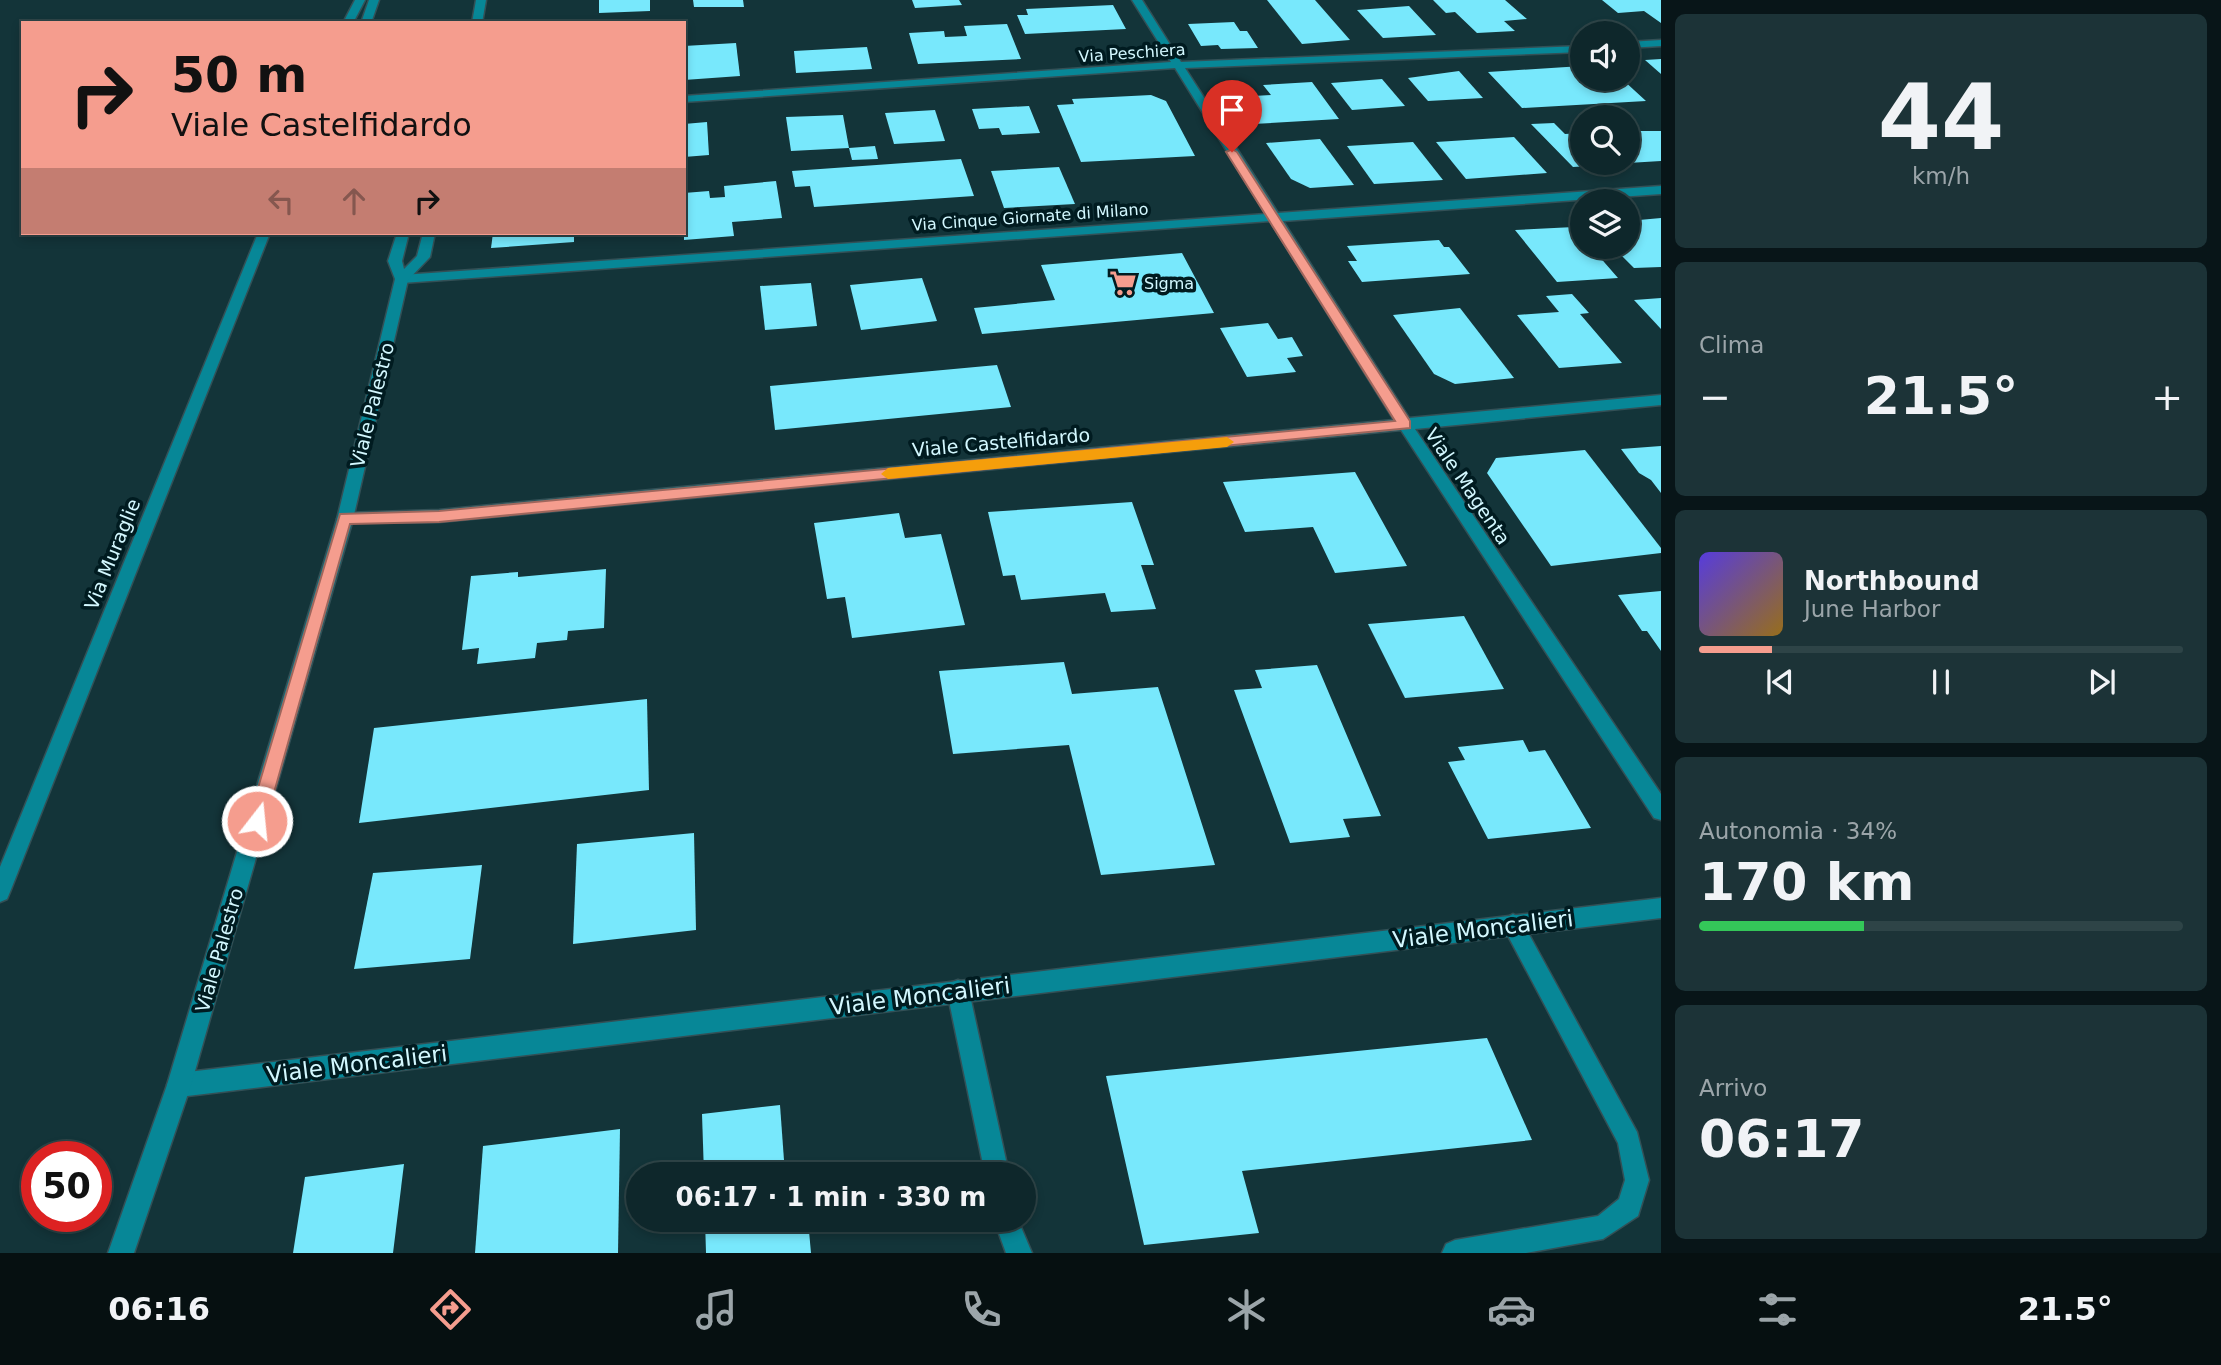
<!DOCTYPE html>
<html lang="it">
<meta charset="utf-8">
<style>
body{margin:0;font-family:"DejaVu Sans",sans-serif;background:#1c3337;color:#f1f3f6;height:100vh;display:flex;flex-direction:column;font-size:26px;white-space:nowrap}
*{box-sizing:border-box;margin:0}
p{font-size:23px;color:#9ba5a9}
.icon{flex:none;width:38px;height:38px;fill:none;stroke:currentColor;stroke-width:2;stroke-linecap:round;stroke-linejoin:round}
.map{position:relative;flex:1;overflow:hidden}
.side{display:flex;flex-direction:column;gap:14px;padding:14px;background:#081518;width:560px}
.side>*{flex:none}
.hud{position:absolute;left:21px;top:21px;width:665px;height:214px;border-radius:0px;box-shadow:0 4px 10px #0003,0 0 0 2px #2e4447;background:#f59d8e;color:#111;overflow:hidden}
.fabs{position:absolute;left:1570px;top:21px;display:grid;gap:14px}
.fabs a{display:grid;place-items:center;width:70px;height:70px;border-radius:50%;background:#0e272b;box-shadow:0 4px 10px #0003,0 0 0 2px #2e4447;font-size:35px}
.speed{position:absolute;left:21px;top:1141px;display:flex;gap:14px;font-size:35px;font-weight:700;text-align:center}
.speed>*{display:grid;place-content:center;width:91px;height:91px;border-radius:50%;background:#0e272b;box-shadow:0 4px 10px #0003,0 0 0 2px #2e4447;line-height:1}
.speed .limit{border:10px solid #d22;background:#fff;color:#111}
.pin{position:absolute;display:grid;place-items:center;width:60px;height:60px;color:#fff;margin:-72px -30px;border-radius:50% 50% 50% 0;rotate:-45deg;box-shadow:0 0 7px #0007}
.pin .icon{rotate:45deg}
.me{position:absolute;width:77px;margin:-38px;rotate:16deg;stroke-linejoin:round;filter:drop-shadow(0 0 5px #0008)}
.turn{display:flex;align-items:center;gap:24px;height:147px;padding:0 35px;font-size:32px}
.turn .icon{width:91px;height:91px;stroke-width:2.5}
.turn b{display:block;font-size:49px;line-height:60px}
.lanes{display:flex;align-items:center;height:66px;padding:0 35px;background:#0003;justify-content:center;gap:35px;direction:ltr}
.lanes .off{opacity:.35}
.big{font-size:52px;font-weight:800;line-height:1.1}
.side .tile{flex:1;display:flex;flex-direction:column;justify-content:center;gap:10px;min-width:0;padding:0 24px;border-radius:10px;background:#1c3337}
.side .dial{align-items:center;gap:0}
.dial b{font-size:91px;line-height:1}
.song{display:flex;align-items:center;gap:21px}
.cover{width:84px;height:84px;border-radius:10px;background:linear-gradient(135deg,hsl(250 70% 55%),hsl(40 70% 35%))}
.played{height:7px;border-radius:4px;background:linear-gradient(90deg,#f59d8e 15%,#2e4447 15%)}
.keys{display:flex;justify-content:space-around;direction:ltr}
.heat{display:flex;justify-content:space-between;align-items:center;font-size:38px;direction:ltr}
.charge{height:10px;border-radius:5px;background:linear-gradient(90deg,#34c759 34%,#2e4447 0)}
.trip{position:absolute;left:626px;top:1162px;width:410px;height:70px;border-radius:35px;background:#0e272b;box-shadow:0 4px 10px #0003,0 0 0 2px #2e4447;font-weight:800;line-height:70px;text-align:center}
.tab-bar{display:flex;height:112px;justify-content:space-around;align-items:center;background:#061011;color:#9ba5a9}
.tab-bar .icon{width:49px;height:49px}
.tab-bar .on{color:#f59d8e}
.tab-bar b{font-size:32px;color:#f1f3f6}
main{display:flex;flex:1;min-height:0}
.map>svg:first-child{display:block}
.building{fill:#78e8fc}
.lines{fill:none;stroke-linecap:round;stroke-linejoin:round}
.lane-casing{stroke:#335056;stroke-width:3}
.street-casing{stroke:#335056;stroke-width:3}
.secondary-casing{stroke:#335056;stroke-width:3}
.lane{fill:#078797;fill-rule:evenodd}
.street{fill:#078797;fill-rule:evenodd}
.secondary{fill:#078797;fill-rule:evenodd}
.route{fill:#f59d8e;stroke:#9f665c;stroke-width:2}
.slow{fill:#f59e0b}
.labels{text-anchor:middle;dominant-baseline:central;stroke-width:7;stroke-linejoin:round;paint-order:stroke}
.far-street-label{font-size:16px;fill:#d3f8ff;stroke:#001b20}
.far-poi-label{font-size:16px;fill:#d3f8ff;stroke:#001b20;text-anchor:start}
.street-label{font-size:19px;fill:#d3f8ff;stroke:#001b20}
.near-street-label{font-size:23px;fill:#d3f8ff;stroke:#001b20}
</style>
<main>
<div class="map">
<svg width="1661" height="1253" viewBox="0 0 1661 1253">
<rect width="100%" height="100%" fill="#133439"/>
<g class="building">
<path d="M599,0h51v11l-51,2z"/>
<path d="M693,0h50l1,7h-50z"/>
<path d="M912,0h47l3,5 -47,3z"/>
<path d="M1267,0h48l35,40 -48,4z"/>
<path d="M1433,0h72l22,19 -23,2 11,10 -38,2 -22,-21 -9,1z"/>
<path d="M1602,0h59v23l-17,-12 -26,2z"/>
<path d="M1113,5l13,24 -101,5 -8,-19h11l-2,-6z"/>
<path d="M1409,6l27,29 -53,3 -26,-28z"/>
<path d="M1234,22l6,9h7l11,17 -37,1 -3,-4 -17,1 -13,-22z"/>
<path d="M1007,24l14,35 -103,5 -9,-31 35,-2 1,6 22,-1 -3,-10z"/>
<path d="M736,43l4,33 -56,4v-34z"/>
<path d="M867,47l5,22 -76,4 -2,-22z"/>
<path d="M1661,59v15l-16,-14z"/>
<path d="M1582,66v13h40l24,22 -124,7 -34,-36z"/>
<path d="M1459,71l24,27 -55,3 -20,-23z"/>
<path d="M1382,79l23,27 -53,4 -21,-27z"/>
<path d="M1312,82l27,37 -86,5 -18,-27 36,-2 -8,-10z"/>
<path d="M1151,95l15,6 29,55 -114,6 -24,-57 17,-1 -2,-5z"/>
<path d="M1029,106l11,27 -38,2 -3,-7 -20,1 -7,-20z"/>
<path d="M935,110l10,31 -51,3 -9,-31z"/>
<path d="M843,115l6,33 26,-2 3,13 -26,1 -3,-12 -58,3 -5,-34z"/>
<path d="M707,122l2,33 -25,2v-33z"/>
<path d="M1554,123l11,11 17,-1v30l25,2 -34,2 -42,-43z"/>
<path d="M1628,128l3,3h30v30l-33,2z"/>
<path d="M1514,137l33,36 -81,6 -30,-37z"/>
<path d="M1320,139l34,46 -44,3 -19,-9 -25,-36z"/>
<path d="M1413,142l30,38 -69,4 -27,-38z"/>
<path d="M961,159l13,37 -160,11 -4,-21 -15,1 -3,-16z"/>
<path d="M1059,167l16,37 -71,4 -13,-37z"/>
<path d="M776,181l6,37 -50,4 2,14 -50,4v-47l25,-2 1,7 15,-1 -1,-11z"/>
<path d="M1661,218v49l-27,1 -21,-21h15v-26z"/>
<path d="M1574,227l8,9v11h9l27,31 -61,4 -42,-52z"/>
<path d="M493,233h81v9l-83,6z"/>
<path d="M1439,240l5,7h5l21,27 -108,8 -14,-21h9l-10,-15z"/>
<path d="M1182,253l32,60 -232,21 -8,-26 81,-8 -14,-35z"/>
<path d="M922,278l15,43 -76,9 -11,-45z"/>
<path d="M811,283l6,43 -52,4 -5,-44z"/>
<path d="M1572,294l17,19 -9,1 42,49 -63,5 -42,-53 42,-3 -13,-16z"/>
<path d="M1661,298v31l-27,-29z"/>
<path d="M1460,308l54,70 -59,6 -21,-10 -41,-59z"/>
<path d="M1268,323l10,16 14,-2 11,19 -16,2 9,14 -49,5 -27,-49z"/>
<path d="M997,365l14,42 -236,23 -5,-44z"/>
<path d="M1661,446v47l-10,-13 -12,-7 -18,-24z"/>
<path d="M1585,450l76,98v5l-110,13 -64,-93 9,-15z"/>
<path d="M1355,472l52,94 -72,7 -22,-46 -68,5 -22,-50z"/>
<path d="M1132,502l22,63h-13l15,44 -45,3 -6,-19 -84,7 -6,-25 -12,1 -15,-64z"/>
<path d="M899,513l6,25 36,-4 24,91 -113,13 -7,-41 -18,2 -13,-76z"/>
<path d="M606,569l-2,59 -36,3 -1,9 -30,3 -2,15 -58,6 2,-16 -17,2 9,-74 47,-4v5z"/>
<path d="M1661,591v60l-14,-20h-5l-24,-36z"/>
<path d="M1464,616l40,73 -99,9 -37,-74z"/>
<path d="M1064,662l8,32 86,-7 57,178 -114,10 -32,-130 -116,9 -14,-83z"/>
<path d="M1317,665l64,151 -38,3 7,18 -60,6 -56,-153 28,-2 -7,-18z"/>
<path d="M647,699l2,91 -290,33 15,-95z"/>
<path d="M1523,740l6,12 16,-2 46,78 -103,11 -40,-77 17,-2 -7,-13z"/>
<path d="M694,833l2,97 -123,14 4,-100z"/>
<path d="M482,865l-12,94 -116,10 19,-96z"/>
<path d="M1487,1038l45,102 -290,31 17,62 -115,12 -38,-169z"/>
<path d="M780,1105l5,69h-81l-2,-60z"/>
<path d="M620,1129l-2,124h-143l8,-107z"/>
<path d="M404,1164l-11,89h-100l12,-76z"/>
<path d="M705,1220h103l3,33h-105z"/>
</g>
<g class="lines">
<defs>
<g id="lane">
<path d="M1513,914l7,4 117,214 12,48 -11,36 -35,23 -77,14h-84l4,-9 9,-4 143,-24 21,-17 6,-19 -7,-37 -112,-211 -4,-7 4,-7z"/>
<path d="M958,980l8,3 3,8 40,183h-24l-38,-183 3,-8z"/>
<path d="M994,1220h24l14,33h-26z"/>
</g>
<g id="street">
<path d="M1132,0h10l39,62 401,-16v6l-397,16 93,145 383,-27v8l-378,27 126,197 252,-23v10l-246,24 246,365v26l-7,-2 -253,-388 -962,92 -100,1 -2,-4 2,-4 6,-2 94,-3 955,-90 -124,-199 -868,62 -7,-4 7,-4 864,-61 -91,-146 -491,34v-6l487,-34z"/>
<path d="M1661,40v6l-33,2v-6z"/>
<path d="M258,233h12l-260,659 -3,7 -7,3v-35z"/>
<path d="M1661,898v20l-1482,179 -8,-4 -4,-8 4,-8 8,-4z"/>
</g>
<g id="secondary">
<path d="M355,0h10l-12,23h-10z"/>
<path d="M369,0h10l-8,23h-10z"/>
<path d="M476,0h10l-4,23h-10z"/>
<path d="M397,233h12l-7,28 2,8 13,-13 6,-23h12l-5,24 -22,23 -55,239 -162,566 -57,168h-26l59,-168 170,-566 58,-240 -7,-18z"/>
</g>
</defs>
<use href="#lane" class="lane-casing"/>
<use href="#street" class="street-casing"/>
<use href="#secondary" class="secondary-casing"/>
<use href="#lane" class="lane"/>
<use href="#street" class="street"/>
<use href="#secondary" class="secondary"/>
</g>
<path class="route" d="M1232,149l5,3 173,269v7l-971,94 -89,2 -84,297 -3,6 -6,2 -7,-2 -2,-6 92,-307 99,-3 956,-90 -169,-269z"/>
<path class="slow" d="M1227,437l7,5 -7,5 -339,32 -7,-5 7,-6z"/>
<defs>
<symbol id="supermarket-bare" viewBox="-9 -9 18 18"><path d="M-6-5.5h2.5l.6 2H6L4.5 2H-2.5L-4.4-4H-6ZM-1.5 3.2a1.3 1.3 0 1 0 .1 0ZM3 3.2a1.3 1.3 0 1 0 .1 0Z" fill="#f59d8e" stroke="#001b20" stroke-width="2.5" paint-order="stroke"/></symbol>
</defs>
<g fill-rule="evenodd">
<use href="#supermarket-bare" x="1104" y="264" width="38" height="38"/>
</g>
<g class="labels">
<g class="far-street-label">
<text transform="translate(1132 53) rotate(-4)">Via Peschiera</text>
<text transform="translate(1030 217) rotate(-4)">Via Cinque Giornate di Milano</text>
</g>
<g class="far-poi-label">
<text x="1144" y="283">Sigma</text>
</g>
<g class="street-label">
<text transform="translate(372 405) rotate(-76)">Viale Palestro</text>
<text transform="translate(1001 442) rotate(-5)">Viale Castelfidardo</text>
<text transform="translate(1468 486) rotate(56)">Viale Magenta</text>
<text transform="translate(112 554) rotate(-68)">Via Muraglie</text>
<text transform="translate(219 950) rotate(-74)">Viale Palestro</text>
</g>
<g class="near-street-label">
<text transform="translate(1483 929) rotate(-7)">Viale Moncalieri</text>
<text transform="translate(920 996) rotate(-7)">Viale Moncalieri</text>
<text transform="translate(357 1064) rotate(-7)">Viale Moncalieri</text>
</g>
</g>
</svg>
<div class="fabs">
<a><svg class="icon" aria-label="sound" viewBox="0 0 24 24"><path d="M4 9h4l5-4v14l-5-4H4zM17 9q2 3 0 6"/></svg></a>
<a><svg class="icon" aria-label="search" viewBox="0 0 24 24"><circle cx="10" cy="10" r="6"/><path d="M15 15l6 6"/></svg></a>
<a><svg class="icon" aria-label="layers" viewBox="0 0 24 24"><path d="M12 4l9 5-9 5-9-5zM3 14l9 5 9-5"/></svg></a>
</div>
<div class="speed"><div class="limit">50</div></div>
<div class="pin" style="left:1232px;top:152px;background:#d93025"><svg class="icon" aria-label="arrive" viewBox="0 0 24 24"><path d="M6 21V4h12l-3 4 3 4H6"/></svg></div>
<svg class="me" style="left:257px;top:821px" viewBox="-20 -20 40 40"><circle r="17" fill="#f59d8e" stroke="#fff" stroke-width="3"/><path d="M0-11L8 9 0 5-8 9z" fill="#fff"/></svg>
<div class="trip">06:17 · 1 min · 330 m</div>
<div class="hud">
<div class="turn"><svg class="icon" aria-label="right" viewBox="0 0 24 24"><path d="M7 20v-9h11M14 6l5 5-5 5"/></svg><div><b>50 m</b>Viale Castelfidardo</div></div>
<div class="lanes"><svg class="icon off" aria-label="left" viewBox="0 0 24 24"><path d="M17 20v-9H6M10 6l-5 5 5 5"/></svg><svg class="icon off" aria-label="ahead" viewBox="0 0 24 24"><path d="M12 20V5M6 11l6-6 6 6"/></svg><svg class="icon" aria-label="right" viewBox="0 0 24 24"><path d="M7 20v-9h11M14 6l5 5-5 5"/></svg></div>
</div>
</div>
<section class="side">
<div class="tile dial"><b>44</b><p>km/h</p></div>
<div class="tile"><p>Clima</p>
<div class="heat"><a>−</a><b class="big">21.5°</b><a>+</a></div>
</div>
<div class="tile">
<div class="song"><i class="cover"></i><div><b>Northbound</b><p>June Harbor</p></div></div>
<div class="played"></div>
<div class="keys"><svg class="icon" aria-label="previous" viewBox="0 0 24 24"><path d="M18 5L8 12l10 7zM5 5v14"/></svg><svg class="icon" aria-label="pause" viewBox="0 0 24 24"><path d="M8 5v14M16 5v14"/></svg><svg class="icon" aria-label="next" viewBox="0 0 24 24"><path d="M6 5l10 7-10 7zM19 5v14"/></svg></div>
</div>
<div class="tile"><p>Autonomia · 34%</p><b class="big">170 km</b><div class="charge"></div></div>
<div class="tile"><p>Arrivo</p><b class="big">06:17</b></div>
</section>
</main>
<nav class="tab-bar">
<b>06:16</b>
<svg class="icon on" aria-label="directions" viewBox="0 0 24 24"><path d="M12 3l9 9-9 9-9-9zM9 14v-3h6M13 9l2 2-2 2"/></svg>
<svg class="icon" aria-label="music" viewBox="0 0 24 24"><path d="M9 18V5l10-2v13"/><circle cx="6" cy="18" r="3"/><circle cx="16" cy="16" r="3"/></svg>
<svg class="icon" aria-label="phone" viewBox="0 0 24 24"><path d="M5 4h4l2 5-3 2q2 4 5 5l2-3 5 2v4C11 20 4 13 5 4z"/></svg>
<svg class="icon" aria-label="climate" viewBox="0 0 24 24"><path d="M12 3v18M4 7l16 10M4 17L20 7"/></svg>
<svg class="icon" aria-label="car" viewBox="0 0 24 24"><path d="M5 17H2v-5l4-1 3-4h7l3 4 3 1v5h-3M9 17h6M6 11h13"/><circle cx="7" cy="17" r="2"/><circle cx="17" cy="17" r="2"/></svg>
<svg class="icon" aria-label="filters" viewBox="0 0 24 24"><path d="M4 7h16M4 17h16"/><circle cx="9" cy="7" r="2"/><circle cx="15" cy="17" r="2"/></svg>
<b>21.5°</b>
</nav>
